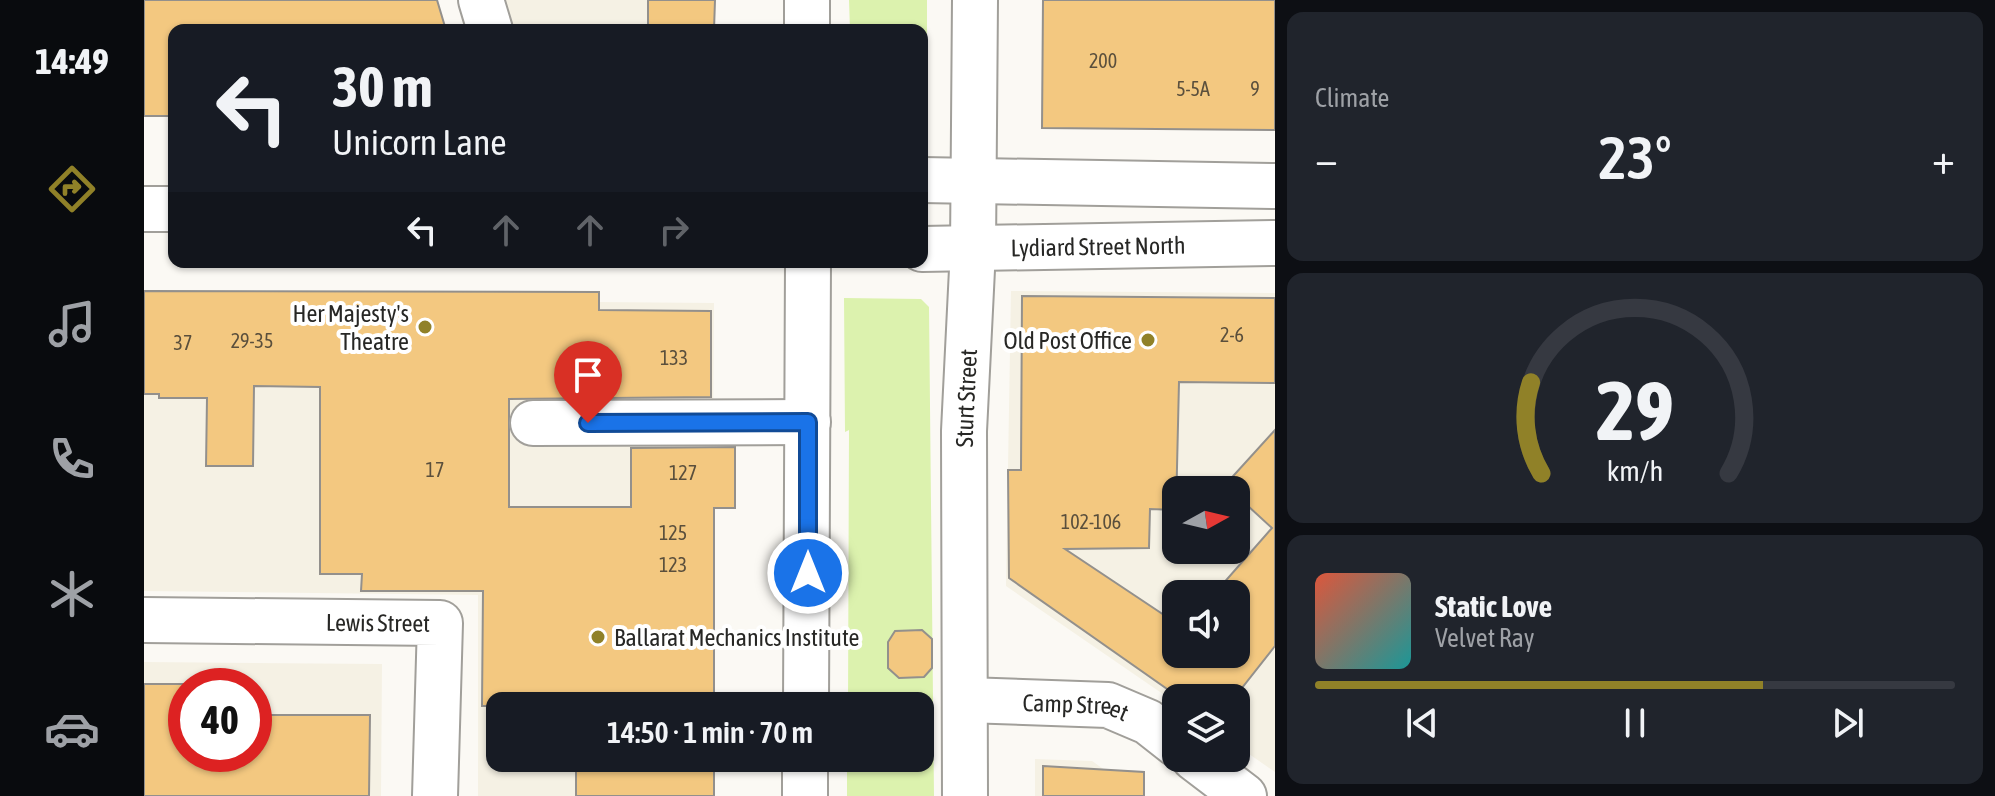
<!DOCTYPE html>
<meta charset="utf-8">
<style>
body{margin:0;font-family:"Asap Condensed",sans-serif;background:#20242c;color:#f1f3f6;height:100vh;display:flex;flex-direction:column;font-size:30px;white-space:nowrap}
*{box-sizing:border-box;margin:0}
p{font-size:26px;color:#9ea1a6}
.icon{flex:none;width:44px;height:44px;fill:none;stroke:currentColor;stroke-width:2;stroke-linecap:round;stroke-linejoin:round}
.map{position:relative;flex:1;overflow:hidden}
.drawer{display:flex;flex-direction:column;gap:12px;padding:12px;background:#0d0f14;width:720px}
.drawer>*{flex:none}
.guide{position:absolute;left:24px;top:24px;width:760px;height:244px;border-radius:16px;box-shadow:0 2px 6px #0004;background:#171b24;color:#f1f3f6;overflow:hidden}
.needle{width:52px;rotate:82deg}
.buttons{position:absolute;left:1018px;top:476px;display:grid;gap:16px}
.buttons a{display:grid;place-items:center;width:88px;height:88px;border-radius:16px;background:#171b24;box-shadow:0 2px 6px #0004;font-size:40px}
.speed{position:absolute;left:24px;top:668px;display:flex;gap:16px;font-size:40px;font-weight:700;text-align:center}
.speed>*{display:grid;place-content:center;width:104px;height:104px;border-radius:50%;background:#171b24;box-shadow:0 2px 6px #0004;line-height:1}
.speed .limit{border:12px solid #d22;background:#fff;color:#111}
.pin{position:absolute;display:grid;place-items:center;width:68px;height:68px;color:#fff;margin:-82px -34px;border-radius:50% 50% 50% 0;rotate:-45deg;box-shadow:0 0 8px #0007}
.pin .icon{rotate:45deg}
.me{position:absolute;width:88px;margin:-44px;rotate:0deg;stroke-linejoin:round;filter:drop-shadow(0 0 6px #0008)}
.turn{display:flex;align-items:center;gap:28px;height:168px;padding:0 32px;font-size:36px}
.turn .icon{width:104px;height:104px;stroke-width:2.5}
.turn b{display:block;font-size:56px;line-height:68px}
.lanes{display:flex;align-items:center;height:76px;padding:0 32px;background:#0003;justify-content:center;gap:40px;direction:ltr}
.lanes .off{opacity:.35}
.big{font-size:60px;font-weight:600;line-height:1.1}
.drawer .widget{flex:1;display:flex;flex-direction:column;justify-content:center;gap:12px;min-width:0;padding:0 28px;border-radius:16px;background:#20242c}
.drawer .dial{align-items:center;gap:0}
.dial svg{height:208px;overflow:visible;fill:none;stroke:#363941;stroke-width:7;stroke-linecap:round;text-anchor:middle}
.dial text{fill:#f1f3f6;stroke:none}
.song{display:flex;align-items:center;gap:24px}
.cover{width:96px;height:96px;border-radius:12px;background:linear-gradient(135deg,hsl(10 70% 55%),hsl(180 70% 35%))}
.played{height:8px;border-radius:4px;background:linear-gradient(90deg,#908128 70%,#363941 70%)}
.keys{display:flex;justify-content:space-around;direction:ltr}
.heat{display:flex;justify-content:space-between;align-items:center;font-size:44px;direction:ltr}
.trip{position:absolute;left:342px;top:692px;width:448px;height:80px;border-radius:16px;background:#171b24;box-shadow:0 2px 6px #0004;font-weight:600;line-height:80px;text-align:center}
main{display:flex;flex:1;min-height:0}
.dock{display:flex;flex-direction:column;width:144px;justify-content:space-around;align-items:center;background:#090b0e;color:#9ea1a6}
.dock .icon{width:56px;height:56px}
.dock .selected{color:#908128}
.dock b{font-size:36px;color:#f1f3f6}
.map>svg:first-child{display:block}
.built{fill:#f5f1e4;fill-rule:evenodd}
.green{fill:#dcf2ae}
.building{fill:#f3c880;stroke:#93908c;stroke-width:2}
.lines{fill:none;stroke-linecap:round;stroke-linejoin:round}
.minor-casing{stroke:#a19f9a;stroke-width:48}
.minor{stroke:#fff;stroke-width:44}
.route-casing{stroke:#114b97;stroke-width:20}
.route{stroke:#1a73e8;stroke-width:14}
.poi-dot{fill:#908128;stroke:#fff;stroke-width:3}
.labels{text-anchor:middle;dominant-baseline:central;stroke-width:8;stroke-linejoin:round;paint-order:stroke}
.number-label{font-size:20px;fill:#5a4f3c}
.street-label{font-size:24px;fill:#272725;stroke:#fff}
.poi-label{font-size:24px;fill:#272725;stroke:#fff;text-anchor:end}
</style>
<main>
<nav class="dock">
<b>14:49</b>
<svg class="icon selected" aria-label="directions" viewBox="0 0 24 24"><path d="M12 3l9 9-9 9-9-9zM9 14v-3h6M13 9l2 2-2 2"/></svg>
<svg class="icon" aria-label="music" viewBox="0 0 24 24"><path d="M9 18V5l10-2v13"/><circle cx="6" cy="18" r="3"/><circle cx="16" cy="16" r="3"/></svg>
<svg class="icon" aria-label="phone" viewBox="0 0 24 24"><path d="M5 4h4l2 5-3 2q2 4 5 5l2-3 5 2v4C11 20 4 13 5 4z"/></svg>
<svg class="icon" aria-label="climate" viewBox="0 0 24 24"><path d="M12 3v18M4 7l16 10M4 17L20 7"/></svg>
<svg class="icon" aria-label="car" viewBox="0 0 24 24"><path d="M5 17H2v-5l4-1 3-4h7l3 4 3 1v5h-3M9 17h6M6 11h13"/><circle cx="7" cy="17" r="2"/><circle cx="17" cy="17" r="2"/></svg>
</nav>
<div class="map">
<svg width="1131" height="796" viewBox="0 0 1131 796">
<rect width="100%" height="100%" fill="#fbf9f4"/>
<g class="built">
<path d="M359,0h207v30h-201z"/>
<path d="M867,291l264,2v479l-39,-27v-47h-60v5l-170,-117zM1032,490h60v60h-60zM1032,594h60v60h-60z"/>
<path d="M0,298l570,5 -3,403h-211v52h211v38h-233v-201l-334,-4z"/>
<path d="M0,662l238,2 -1,132h-237zM42,686h68v68h-68z"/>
<path d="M891,759l57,2 50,35h-107z"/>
</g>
<g class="green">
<path d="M705,0h78v63h-5v-33h-72z"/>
<path d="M700,298l77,1 8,8 5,489h-87v-38h73v-52h-72l1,-276 -4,2z"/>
</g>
<g class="building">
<path d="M0,0h293l9,30h-272v86h-30z"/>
<path d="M504,0h67l-1,30h-66z"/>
<path d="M899,0h232v130l-233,-2z"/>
<path d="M0,291l455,1v18l112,1v86l-202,2v108h122v-59l104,-1v61h-21v198h-232l1,-115h-122l1,-17h-42v-187l-66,-1 -1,80h-47l1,-68h-48v-4h-15z"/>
<path d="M878,296l253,2v85l-96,-1 -3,128 -26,-1 -1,39 -84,1 111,74v31h60v-60h-22l58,-66 -36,-33v-5h-6l-5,-5 50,-55v216l-41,52h-54l-171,-120 -1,-108h13z"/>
<path d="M778,630l10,9v29l-8,9 -25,1 -11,-10v-26l7,-11z"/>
<path d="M0,684h42v70h68v-39h116l-1,81h-225z"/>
<rect x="432" y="758" width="138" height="38"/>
<path d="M899,766l101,6v24h-101z"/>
</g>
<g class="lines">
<defs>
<g id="minor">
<path d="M337,0l9,30"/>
<path d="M663,0v30"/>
<path d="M778,180l353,6"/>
<path d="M0,209h30"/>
<path id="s1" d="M778,249l353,-6"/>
<path d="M389,423l275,-1"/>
<path id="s2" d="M0,620l296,3 -5,173"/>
<path id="s3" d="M822,700l142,5 40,17 28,22"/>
<path d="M662,706l2,-444"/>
<path d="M1050,758l50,38"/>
<path d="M661,796v-38"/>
<path id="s4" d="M821,796l-1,-365 9,-182 2,-249"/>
</g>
</defs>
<use href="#minor" class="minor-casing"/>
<use href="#minor" class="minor"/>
</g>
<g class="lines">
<defs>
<path id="route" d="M444,423l220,-1v151"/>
</defs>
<use href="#route" class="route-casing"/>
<use href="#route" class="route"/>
</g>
<g class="poi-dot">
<circle cx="281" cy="327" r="8"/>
<circle cx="1004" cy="340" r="8"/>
<circle cx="454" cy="637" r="8"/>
</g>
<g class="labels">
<g class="number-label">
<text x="959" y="60">200</text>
<text x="1049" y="88">5-5A</text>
<text x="1111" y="88">9</text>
<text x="1088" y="334">2-6</text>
<text x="108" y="340">29-35</text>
<text x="39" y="342">37</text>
<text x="530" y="357">133</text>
<text x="291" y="469">17</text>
<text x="539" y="472">127</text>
<text x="947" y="521">102-106</text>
<text x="529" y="532">125</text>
<text x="529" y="564">123</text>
</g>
<g class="street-label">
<text stroke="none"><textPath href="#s1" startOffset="176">Lydiard Street North</textPath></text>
<text stroke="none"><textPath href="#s4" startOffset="398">Sturt Street</textPath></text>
<text stroke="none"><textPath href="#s2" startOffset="234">Lewis Street</textPath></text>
<text stroke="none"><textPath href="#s3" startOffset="110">Camp Street</textPath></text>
</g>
<g class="poi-label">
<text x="265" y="313">Her Majesty's<tspan x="265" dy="28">Theatre</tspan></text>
<text x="988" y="340">Old Post Office</text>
<text x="470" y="637" text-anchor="start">Ballarat Mechanics Institute</text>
</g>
</g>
</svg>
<div class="buttons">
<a><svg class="needle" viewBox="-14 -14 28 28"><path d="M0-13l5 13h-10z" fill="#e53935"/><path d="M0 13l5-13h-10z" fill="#9ea1a6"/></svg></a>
<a><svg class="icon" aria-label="sound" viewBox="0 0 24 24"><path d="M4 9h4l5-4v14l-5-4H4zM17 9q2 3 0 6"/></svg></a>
<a><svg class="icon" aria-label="layers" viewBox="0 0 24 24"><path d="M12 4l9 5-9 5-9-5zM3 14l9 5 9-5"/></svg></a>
</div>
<div class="speed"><div class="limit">40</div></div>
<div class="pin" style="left:444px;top:423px;background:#d93025"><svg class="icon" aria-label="arrive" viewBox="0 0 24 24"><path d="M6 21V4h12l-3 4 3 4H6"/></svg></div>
<svg class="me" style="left:664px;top:573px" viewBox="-20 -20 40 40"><circle r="17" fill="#1a73e8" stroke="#fff" stroke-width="3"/><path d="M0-11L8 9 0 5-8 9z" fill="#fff"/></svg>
<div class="trip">14:50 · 1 min · 70 m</div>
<div class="guide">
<div class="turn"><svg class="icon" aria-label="left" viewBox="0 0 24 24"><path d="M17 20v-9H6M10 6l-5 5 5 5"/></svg><div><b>30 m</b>Unicorn Lane</div></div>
<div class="lanes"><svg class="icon" aria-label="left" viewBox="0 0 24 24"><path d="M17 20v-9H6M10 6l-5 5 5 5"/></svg><svg class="icon off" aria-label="ahead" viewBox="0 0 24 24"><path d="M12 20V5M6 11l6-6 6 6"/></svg><svg class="icon off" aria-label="ahead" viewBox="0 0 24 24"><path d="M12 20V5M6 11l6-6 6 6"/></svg><svg class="icon off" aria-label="right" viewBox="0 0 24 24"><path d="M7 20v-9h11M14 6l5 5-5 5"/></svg></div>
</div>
</div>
<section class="drawer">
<div class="widget"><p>Climate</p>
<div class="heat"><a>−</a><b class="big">23°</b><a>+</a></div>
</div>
<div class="widget dial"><svg viewBox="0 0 100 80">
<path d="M14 69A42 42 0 1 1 86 69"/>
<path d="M14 69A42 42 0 0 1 10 34" stroke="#908128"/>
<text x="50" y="56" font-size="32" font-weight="700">29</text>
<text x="50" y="72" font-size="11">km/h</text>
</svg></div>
<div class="widget">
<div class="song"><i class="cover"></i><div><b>Static Love</b><p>Velvet Ray</p></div></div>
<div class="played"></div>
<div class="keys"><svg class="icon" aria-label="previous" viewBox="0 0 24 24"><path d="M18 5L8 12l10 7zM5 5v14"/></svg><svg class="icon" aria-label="pause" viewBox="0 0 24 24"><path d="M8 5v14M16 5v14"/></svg><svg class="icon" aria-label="next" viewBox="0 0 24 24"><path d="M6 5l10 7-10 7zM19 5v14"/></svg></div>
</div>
</section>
</main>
